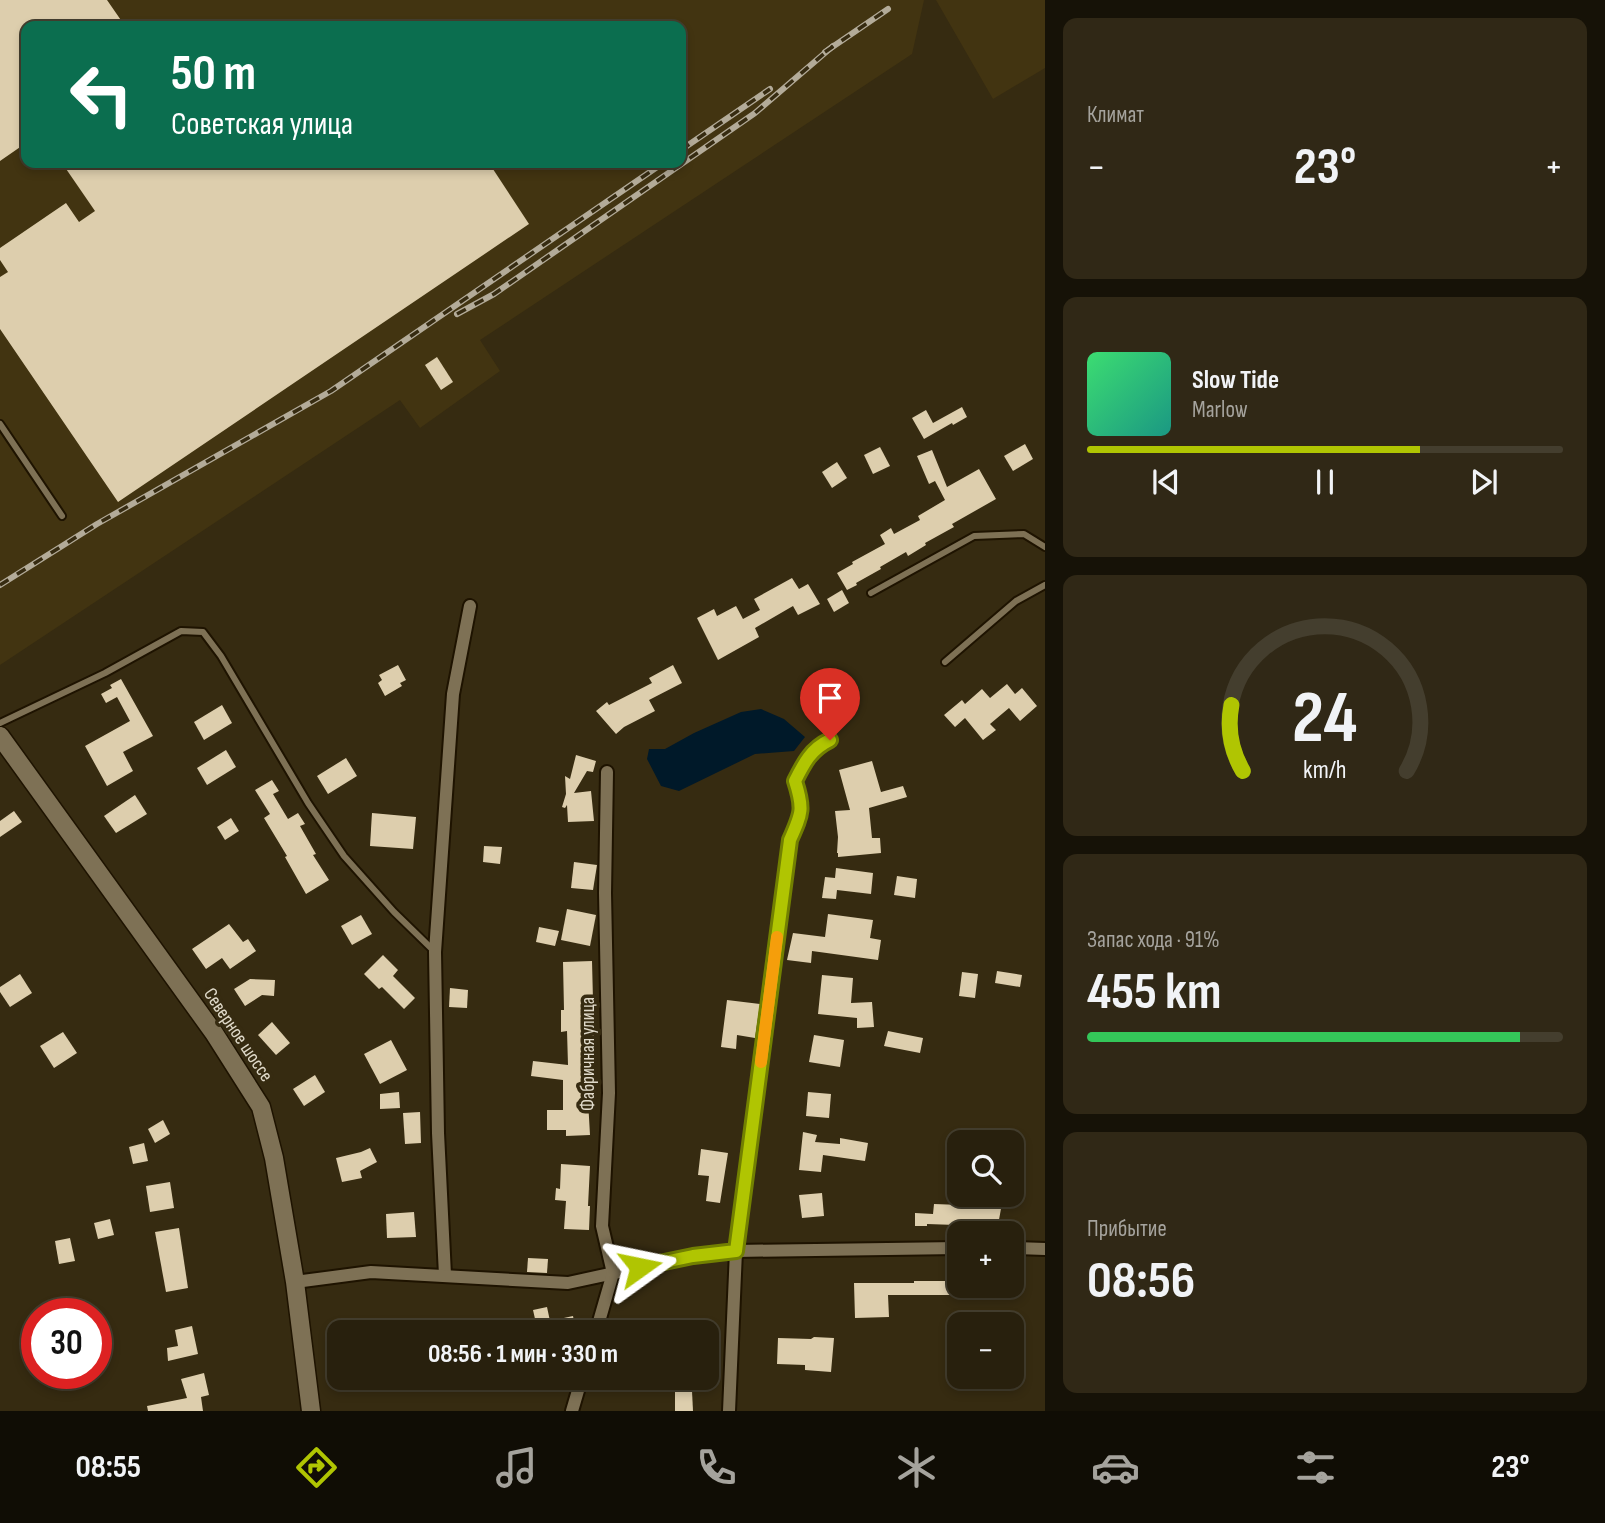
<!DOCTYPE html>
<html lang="ru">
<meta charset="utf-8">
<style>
body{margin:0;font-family:"Sofia Sans Condensed",sans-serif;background:#302816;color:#f1f3f6;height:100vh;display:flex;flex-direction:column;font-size:26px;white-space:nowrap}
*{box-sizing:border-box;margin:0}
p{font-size:23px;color:#a5a39d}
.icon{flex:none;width:38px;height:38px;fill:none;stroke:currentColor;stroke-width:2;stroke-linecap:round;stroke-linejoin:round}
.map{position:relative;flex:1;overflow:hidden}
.details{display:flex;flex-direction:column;gap:18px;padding:18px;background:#161207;width:560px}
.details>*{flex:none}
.banner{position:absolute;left:21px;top:21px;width:665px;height:147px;border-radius:14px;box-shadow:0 4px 10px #0003,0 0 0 2px #443e2e;background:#0b6e4f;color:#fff;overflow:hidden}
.controls{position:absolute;left:947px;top:1130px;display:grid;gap:14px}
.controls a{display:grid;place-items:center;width:77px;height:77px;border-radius:14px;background:#28200d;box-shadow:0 4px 10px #0003,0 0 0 2px #443e2e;font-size:35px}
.speed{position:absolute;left:21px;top:1298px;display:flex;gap:14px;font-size:35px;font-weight:700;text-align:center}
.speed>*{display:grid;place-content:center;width:91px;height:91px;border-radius:50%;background:#28200d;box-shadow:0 4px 10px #0003,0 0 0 2px #443e2e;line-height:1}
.speed .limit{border:10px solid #d22;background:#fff;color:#111}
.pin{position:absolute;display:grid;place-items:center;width:60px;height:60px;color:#fff;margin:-72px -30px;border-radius:50% 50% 50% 0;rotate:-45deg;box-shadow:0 0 7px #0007}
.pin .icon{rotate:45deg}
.me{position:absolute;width:77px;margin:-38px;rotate:78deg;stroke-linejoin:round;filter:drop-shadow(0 0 5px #0008)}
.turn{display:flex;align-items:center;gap:24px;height:147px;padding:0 35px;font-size:32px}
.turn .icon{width:91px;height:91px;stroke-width:2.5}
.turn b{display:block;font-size:49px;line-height:60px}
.big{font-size:52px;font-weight:700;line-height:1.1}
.details .tile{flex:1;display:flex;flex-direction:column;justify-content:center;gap:10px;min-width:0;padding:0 24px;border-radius:14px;background:#302816}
.details .dial{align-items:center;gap:0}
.dial svg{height:182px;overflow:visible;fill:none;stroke:#443e2e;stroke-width:7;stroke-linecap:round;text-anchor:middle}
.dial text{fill:#f1f3f6;stroke:none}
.song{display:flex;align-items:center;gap:21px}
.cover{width:84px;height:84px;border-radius:10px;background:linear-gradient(135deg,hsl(140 70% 55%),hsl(170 70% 35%))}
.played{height:7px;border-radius:4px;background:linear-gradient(90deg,#b0c502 70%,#443e2e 70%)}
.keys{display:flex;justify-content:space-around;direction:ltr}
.heat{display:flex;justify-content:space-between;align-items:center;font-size:38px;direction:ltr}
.charge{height:10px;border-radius:5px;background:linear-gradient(90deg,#34c759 91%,#443e2e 0)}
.trip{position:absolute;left:327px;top:1320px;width:392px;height:70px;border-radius:14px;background:#28200d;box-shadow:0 4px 10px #0003,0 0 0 2px #443e2e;font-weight:700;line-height:70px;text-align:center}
.tab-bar{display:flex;height:112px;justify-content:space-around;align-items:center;background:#100d05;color:#a5a39d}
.tab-bar .icon{width:49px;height:49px}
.tab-bar .on{color:#b0c502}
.tab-bar b{font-size:32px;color:#f1f3f6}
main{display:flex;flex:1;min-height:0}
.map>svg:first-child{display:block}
.built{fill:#423411;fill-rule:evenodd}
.water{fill:#001929}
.building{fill:#ddcead}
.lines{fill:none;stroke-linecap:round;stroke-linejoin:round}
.lane-casing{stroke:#1e1300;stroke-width:10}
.street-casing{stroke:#1e1300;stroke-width:16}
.secondary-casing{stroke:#1e1300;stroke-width:21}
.lane{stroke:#7e7155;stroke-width:6}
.street{stroke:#7e7155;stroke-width:12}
.secondary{stroke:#7e7155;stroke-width:18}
.rail-casing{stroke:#b3ab99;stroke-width:6}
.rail{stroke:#362b11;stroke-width:3.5;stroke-dasharray:10;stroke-linecap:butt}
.route-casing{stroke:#728001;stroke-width:18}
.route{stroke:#b0c502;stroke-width:12}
.slow{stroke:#f59e0b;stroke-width:12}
.labels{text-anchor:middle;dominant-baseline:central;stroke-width:7;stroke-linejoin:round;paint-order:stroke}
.street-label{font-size:19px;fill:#e0daca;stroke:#362b11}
</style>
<main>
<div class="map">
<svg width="1045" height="1411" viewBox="0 0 1045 1411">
<rect width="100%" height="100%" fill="#362b11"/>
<g class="built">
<path d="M0,0h924l-12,54 -432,286 20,31 -80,57 -20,-28 -400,265zM26,26h655v137h-655z"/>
<path d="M936,0h109v68l-52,31z"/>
</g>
<path class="water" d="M761,709l23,10 21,18 -11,14 -39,3 -76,37 -18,-5 -14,-27 2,-10h16l29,-16 47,-21z"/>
<g class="building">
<path d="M0,0h107l18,26h-99v117l-26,18z"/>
<path d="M62,163h427l40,61 -411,278 -118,-173v-52l8,-5 -8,-12v-12l66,-45 13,19 16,-11z"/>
<path d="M437,357l16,25 -12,8 -16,-25z"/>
<path d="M962,407l5,10 -14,8 -1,-2 -28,16 -12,-21 14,-8 7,13z"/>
<path d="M1025,444l8,15 -20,12 -9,-15z"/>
<path d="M880,447l10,19 -17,8 -9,-19z"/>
<path d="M932,450l15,37 32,-18 17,30 -44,25 2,3 -29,16 1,2 -18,11 -2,-4 -26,15 1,2 -25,14 1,2 -10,5 -10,-17 16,-9 -1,-2 33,-18 -5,-9 11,-7 3,6 26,-14 -2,-4 27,-16 -10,-19 -6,3 -12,-28z"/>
<path d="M837,462l10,16 -15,10 -10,-16z"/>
<path d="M792,578l7,11 9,-5 12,20 -22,11 -5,-9 -38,22 4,9 -41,23 -21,-42 17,-9 3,7 19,-10 7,13 17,-9 -6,-11z"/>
<path d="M842,590l7,13 -15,9 -7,-13z"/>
<path d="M398,665l8,15 -6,3 2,3 -17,10 -7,-13 4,-3 -3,-5z"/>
<path d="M673,665l9,18 -33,17 6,11 -31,16 -8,7 -20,-23 11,-9 2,3 43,-22 -3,-5z"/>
<path d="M121,679l32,57 -30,16 10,19 -26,15 -22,-40 45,-25 -13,-24 -11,6 -5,-9 11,-6 -2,-3z"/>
<path d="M1007,684l8,10 7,-6 15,18 -17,15 -11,-13 -19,16 6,6 -13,10 -18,-22 -10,9 -11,-12 18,-15 3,4 17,-15 8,9z"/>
<path d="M222,705l10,18 -28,17 -10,-18z"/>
<path d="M226,750l10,17 -29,18 -10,-17z"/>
<path d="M576,755l20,6 -3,11 -6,-1 -13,22 17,-2 3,30 -26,1 -1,-17 -2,3 -3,-1 4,-13 -1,-18 5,3z"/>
<path d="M346,758l11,18 -29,18 -11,-18z"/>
<path d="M872,761l9,31 22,-6 4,11 -38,11 3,30h8l1,15 -43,4v-4h-1l1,-16 -3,-26 15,-1 -11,-40z"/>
<path d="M272,780l7,11 -6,3 15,25 10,-6 7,11 -5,2 16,28 -3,1 16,25 -23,14 -21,-37 2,-1 -23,-38 6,-4 -15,-24z"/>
<path d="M135,795l12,19 -31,19 -12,-17z"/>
<path d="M14,811l8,11 -22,15v-16z"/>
<path d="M372,813l44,4 -3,32 -43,-3z"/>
<path d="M231,818l8,13 -14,9 -8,-13z"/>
<path d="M484,846l18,1 -2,17 -17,-2z"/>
<path d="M574,862l23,3 -4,25 -22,-2z"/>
<path d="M836,868l37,5 -2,21 -34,-4 -1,9 -14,-1 3,-21 10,1z"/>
<path d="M897,876l20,3 -2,19 -21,-3z"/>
<path d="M567,909l29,6 -6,31 -29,-6z"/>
<path d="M828,914l45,6 -3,18 11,2 -3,20 -66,-9 -1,12 -24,-3 6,-27 32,4z"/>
<path d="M361,915l11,19 -20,11 -11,-19z"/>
<path d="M229,924l14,18 5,-3 8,12 -26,18 -8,-11 -16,11 -14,-20z"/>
<path d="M539,927l20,4 -4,15 -19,-4z"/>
<path d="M383,955l15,15 -5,6 22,22 -11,11 -22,-22 -3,2 -15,-15z"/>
<path d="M592,961l2,78h-12l1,26h3l4,70 -24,1v-6h-19v-20h16v-30l-32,-4 2,-15 35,4 -1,-34 -6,1v-22h3l-1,-48z"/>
<path d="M997,971l25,4 -2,12 -25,-4z"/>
<path d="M962,972l16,2 -3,24 -16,-2z"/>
<path d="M20,974l12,19 -22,14 -10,-15v-5z"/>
<path d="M822,975l31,3 -2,25 21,-1 2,25 -17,1v-10l-39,-4z"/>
<path d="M250,979l25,1 -1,16 -12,-1 -17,11 -11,-17z"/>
<path d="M450,988l18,2 -1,18 -18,-1z"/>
<path d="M727,1000l33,4 -5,34 -18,-3 -1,14 -15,-2z"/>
<path d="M272,1022l18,21 -14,12 -18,-20z"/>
<path d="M888,1031l35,7 -3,15 -36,-7z"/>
<path d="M63,1032l14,21 -23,15 -14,-22z"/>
<path d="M814,1035l30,5 -4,27 -31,-5z"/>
<path d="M391,1040l16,30 -27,14 -16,-30z"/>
<path d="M315,1075l10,17 -21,14 -11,-17z"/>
<path d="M399,1092l1,16 -20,1v-15z"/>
<path d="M808,1092l23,2 -2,24 -23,-2z"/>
<path d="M420,1112l1,31 -16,1 -2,-31z"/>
<path d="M163,1120l7,14 -15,9 -7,-14z"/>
<path d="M803,1132l14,3 -2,7 25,2v-6l28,5 -3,18 -42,-6 -2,17 -22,-2z"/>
<path d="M144,1143l4,18 -15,3 -4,-17z"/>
<path d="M370,1148l7,14 -17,9 2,7 -20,4 -6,-24 25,-6z"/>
<path d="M701,1149l27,4 -8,50 -14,-2 3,-25 -11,-1z"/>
<path d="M561,1164l29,2 -2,40h2l-1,24 -25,-1 2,-28 -11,-1 1,-12 4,1z"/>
<path d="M170,1182l4,26 -24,4 -4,-26z"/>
<path d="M822,1193l2,23 -22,2 -3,-23z"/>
<path d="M990,1196l13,2 -5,27 -16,-3 -26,-1v4l-29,-1v2h-12v-13l18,1 1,-10 54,2z"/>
<path d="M414,1212l2,25 -29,1 -1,-24z"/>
<path d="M110,1219l4,16 -16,4 -4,-16z"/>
<path d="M179,1228l9,60 -22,4 -11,-60z"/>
<path d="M70,1238l5,23 -16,3 -4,-23z"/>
<path d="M528,1258l20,1 -1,14 -20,-1z"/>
<path d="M914,1281h45v14h-71l1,22 -34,1 -1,-35h60z"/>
<path d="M547,1307l3,14 23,-5 3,16h-38l-5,-22z"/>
<path d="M192,1326l6,28 -30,7 -1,-13 11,-2 -3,-16z"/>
<path d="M340,1330v39l-7,1 -5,-38z"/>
<path d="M814,1337l20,1 -3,34 -26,-2v-5l-28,-1 1,-26 33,1z"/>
<path d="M204,1373l5,22 -8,2 2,14h-55l-1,-5 40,-8 -6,-19z"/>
<path d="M675,1391h17l1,20h-18z"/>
</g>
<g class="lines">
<defs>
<g id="lane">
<path d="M0,424l62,92"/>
<path d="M871,593l103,-57 50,-2 21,13"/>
<path d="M945,662l71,-61 29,-16"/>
<path d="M0,723l105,-50 76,-42 22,1 18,24 87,147 36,53 50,56 39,38"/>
</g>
<g id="street">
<path d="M1012,1248l33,1"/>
<path d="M445,1275l-7,-142 -3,-181 18,-258 17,-88"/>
<path d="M295,1282l76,-10 197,11 125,-27 43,-5 223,-3"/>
<path d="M596,1332l17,-59 -11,-47 7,-133 -4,-200 2,-121"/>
<path d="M572,1411l10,-34"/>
<path d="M729,1411l7,-160 54,-411c11,-27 14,-31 5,-59 9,-18 16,-32 35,-41"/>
</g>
<path id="secondary" d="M0,736l214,297 47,74 13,51 21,124 16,129"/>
</defs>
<use href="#lane" class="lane-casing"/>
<use href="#street" class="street-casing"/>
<use href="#secondary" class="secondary-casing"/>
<use href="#lane" class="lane"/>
<use href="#street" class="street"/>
<use href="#secondary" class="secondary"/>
<defs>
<g id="rail">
<path d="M825,52l63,-43"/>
<path d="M681,150l89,-61"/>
<path d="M457,314l37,-20 261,-181 78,-67"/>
<path d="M0,585l97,-61 234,-133 332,-228"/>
</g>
</defs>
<use href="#rail" class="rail-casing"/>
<use href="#rail" class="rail"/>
</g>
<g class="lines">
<defs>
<path id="route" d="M640,1267l53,-11 43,-5 54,-411c12,-27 14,-31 5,-59 9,-18 16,-32 35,-41"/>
</defs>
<use href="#route" class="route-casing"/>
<use href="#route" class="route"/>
<path class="slow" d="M761,1062l16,-125"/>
</g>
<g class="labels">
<g class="street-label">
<text transform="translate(238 1035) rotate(56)">Северное шоссе</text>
<text transform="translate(588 1054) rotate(-90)">Фабричная улица</text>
</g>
</g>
</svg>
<div class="controls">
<a><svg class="icon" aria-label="search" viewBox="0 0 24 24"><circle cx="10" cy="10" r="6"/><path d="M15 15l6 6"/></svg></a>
<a>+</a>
<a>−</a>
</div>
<div class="speed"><div class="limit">30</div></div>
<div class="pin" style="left:830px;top:740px;background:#d93025"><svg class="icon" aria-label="arrive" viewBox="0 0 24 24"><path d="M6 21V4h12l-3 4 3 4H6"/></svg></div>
<svg class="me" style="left:640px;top:1267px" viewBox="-20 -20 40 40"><path d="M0-17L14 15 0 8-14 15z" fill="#b0c502" stroke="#fff" stroke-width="4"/></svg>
<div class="trip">08:56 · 1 мин · 330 m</div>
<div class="banner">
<div class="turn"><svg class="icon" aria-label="left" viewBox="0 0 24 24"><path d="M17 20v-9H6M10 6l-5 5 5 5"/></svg><div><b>50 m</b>Советская улица</div></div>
</div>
</div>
<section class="details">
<div class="tile"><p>Климат</p>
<div class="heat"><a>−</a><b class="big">23°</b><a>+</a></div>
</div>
<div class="tile">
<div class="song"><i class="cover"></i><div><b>Slow Tide</b><p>Marlow</p></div></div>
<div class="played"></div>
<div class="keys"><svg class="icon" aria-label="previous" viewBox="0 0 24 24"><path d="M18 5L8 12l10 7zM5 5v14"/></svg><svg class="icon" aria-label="pause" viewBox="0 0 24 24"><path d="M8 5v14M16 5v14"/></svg><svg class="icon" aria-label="next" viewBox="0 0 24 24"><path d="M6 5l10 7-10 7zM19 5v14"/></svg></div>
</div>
<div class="tile dial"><svg viewBox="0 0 100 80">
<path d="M14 69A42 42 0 1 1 86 69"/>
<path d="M14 69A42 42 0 0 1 9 40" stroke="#b0c502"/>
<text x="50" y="56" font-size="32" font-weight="700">24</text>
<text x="50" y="72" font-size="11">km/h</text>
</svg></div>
<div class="tile"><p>Запас хода · 91%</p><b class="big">455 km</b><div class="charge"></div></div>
<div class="tile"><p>Прибытие</p><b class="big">08:56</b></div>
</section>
</main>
<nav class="tab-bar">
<b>08:55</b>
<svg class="icon on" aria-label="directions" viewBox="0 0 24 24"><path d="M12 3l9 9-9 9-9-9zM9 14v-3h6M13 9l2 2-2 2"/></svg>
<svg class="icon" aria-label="music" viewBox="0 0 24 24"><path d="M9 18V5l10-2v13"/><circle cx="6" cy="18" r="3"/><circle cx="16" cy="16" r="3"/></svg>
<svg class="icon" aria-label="phone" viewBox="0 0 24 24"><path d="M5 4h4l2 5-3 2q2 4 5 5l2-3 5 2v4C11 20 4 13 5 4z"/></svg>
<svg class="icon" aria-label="climate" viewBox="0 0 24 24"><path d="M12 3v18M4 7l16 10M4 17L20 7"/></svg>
<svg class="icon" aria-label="car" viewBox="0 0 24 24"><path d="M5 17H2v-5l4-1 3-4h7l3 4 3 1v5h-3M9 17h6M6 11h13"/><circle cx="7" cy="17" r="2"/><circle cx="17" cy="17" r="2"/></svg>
<svg class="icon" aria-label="filters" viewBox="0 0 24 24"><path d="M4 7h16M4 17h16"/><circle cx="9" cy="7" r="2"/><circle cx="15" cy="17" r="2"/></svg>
<b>23°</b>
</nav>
